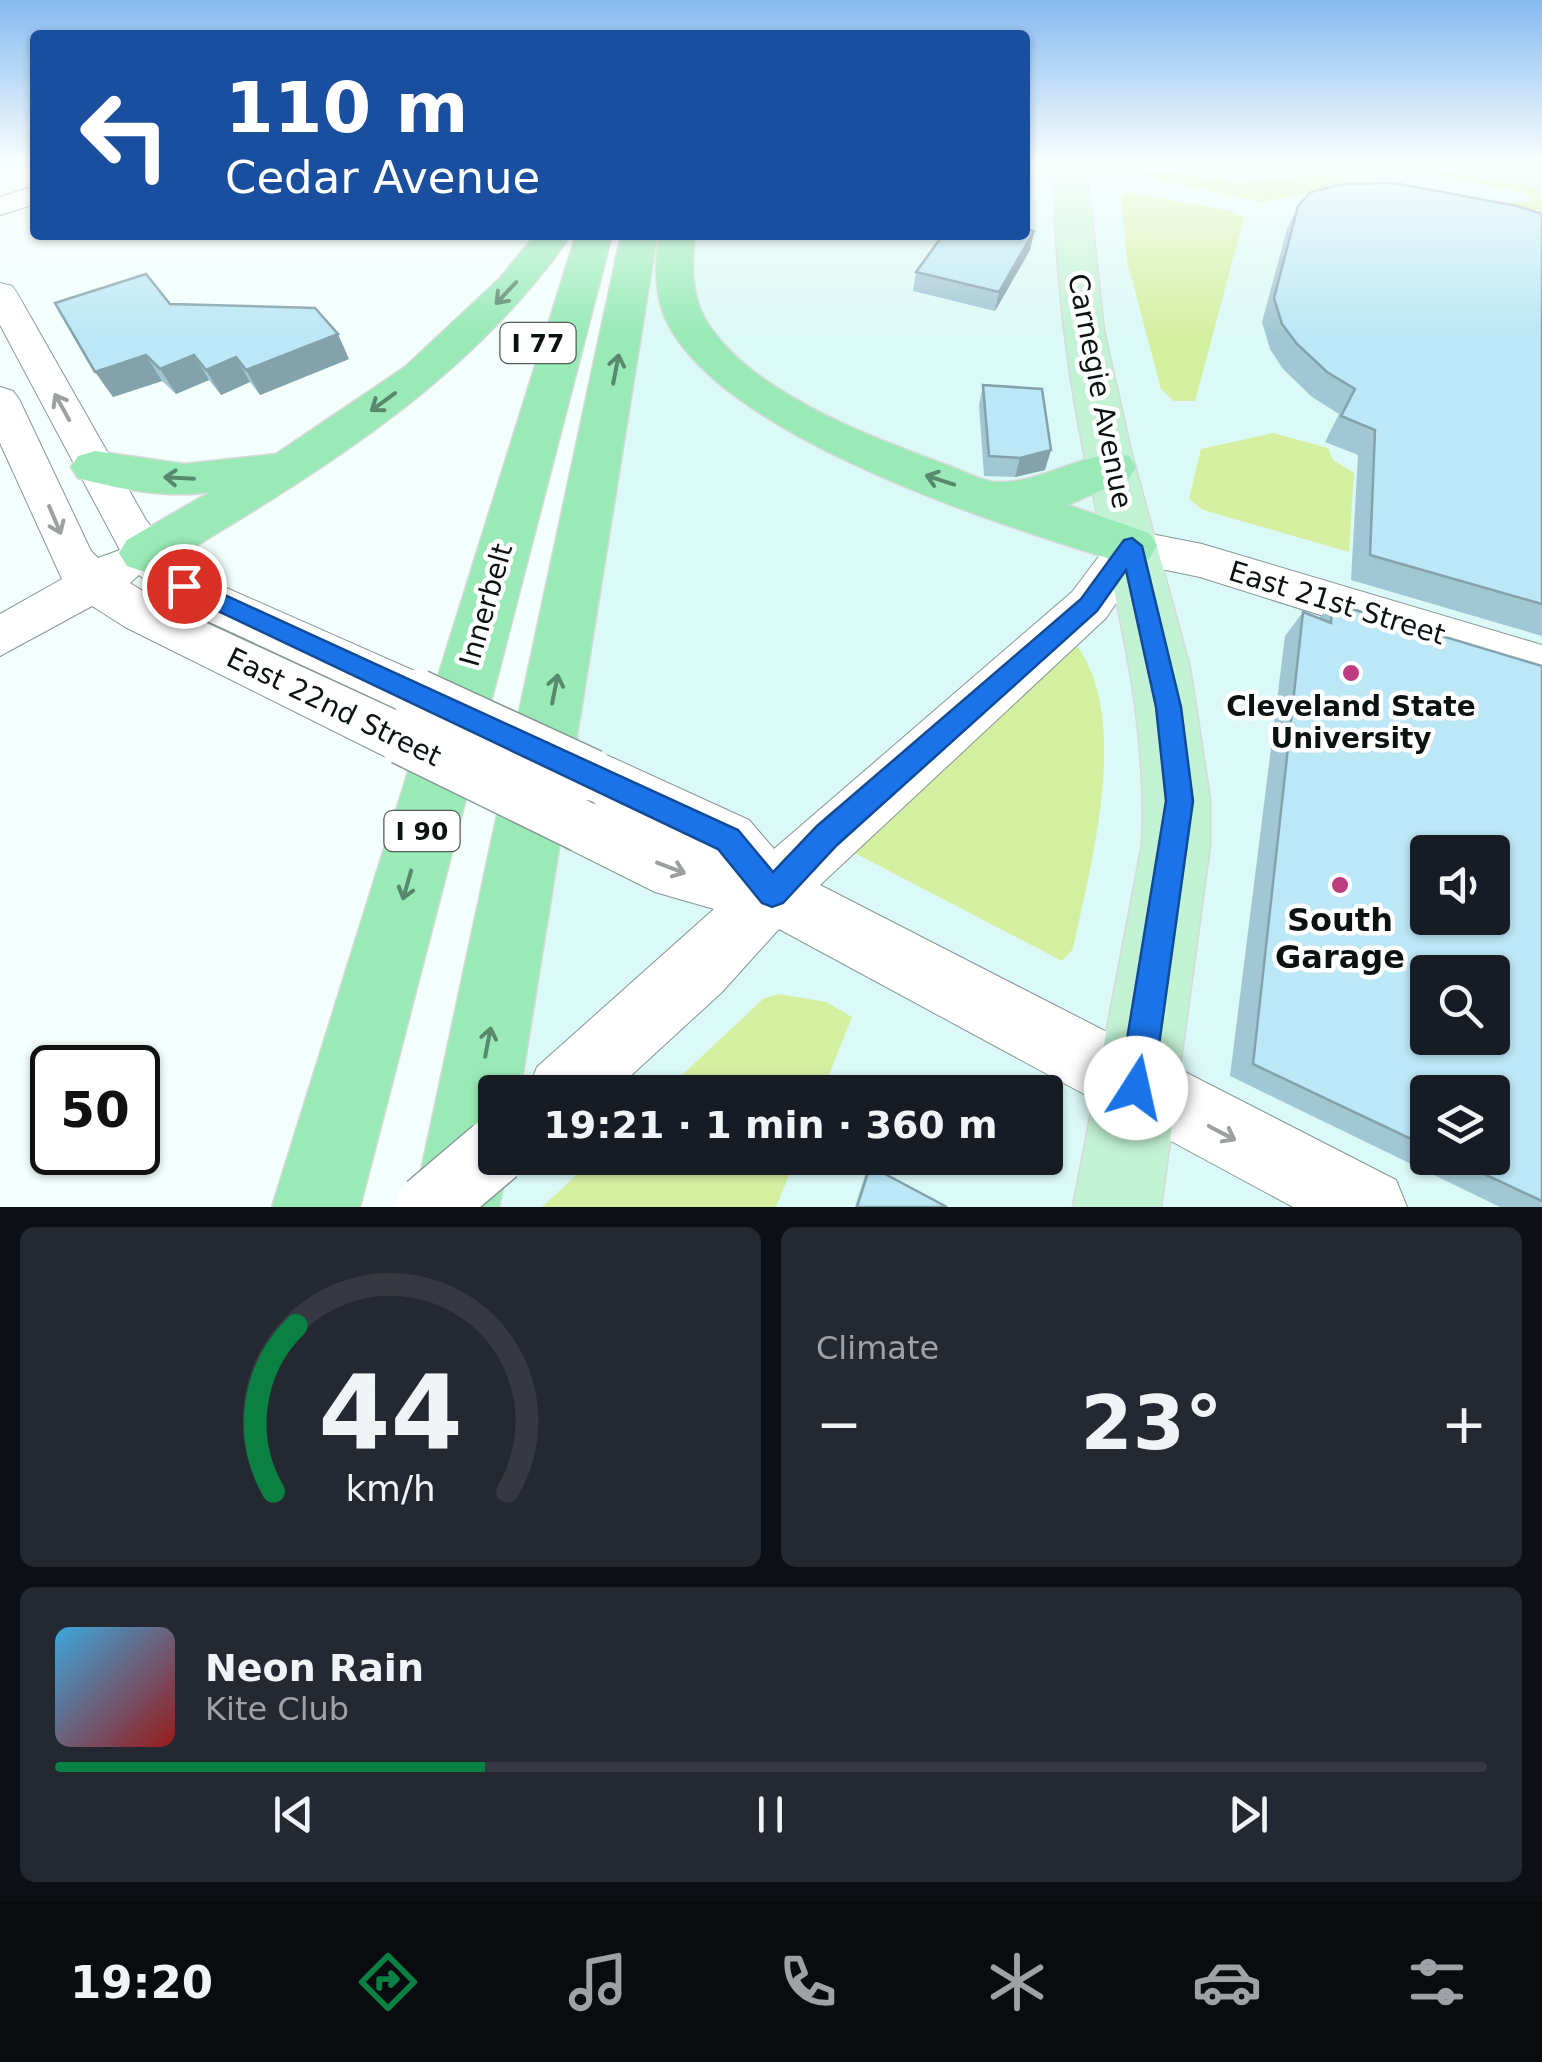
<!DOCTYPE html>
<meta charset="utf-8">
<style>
body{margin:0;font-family:"DejaVu Sans",sans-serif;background:#242831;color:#f1f3f6;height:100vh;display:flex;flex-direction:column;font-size:38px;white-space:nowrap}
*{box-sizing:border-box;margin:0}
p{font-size:32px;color:#9ea1a6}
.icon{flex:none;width:55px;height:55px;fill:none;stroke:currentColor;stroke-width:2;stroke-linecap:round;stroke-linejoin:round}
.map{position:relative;height:1207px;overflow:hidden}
.panel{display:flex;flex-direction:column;gap:20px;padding:20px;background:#0d0f14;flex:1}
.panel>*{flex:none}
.banner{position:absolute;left:30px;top:30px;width:1000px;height:210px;border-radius:10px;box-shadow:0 2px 8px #0004;background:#1a4fa0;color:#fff;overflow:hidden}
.buttons{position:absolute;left:1410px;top:835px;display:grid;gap:20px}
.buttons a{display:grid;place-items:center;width:100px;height:100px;border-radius:10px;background:#171b24;box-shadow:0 2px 8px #0004;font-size:50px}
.speed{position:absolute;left:30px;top:1045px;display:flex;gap:20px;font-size:50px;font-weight:700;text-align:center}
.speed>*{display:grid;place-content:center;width:130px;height:130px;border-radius:50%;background:#171b24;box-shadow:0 2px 8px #0004;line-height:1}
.speed .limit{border:5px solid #111;border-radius:15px;background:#fff;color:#111}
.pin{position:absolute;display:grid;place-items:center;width:85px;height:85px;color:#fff;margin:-42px;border:5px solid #fff;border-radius:50%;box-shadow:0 2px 10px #0007}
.me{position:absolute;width:110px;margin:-55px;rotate:10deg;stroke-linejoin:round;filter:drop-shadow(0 0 8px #0008)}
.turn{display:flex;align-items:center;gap:35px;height:210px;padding:0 30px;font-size:45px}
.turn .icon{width:130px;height:130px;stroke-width:2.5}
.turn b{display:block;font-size:70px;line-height:85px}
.big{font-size:75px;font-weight:700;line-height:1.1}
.panel .card{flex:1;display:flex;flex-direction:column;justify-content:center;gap:15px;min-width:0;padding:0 35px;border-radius:15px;background:#242831}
.panel .dial{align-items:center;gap:0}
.dial svg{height:260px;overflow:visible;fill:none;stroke:#363941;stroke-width:7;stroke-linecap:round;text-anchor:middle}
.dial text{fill:#f1f3f6;stroke:none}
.song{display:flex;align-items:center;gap:30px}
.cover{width:120px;height:120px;border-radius:15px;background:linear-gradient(135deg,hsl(200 70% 55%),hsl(0 70% 35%))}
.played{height:10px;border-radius:5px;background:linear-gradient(90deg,#0b8043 30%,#363941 30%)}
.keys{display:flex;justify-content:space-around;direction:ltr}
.heat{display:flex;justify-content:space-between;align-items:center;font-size:55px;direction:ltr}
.panel .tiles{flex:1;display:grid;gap:20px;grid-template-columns:1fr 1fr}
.card:last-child{grid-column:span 2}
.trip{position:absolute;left:478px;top:1075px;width:585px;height:100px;border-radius:10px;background:#171b24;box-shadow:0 2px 8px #0004;font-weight:700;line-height:100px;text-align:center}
.tabs{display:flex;height:160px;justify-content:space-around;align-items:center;background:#090b0e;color:#9ea1a6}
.tabs .icon{width:70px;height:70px}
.tabs .current{color:#0b8043}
.tabs b{font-size:45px;color:#f1f3f6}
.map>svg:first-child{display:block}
.built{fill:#dbf9f6;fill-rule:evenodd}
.green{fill:#d5efa1}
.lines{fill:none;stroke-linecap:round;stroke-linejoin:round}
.minor-casing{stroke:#859896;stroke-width:2}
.major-casing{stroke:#d8d9d9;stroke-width:3}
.highway-casing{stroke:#d8d9d9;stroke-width:3}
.minor{fill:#fff;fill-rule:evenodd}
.major{fill:#c2f2d4;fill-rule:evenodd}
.highway{fill:#99eab7;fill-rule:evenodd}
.minor-bridge-far1-casing{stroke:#859896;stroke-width:54;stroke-linecap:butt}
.minor-bridge-casing{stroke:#859896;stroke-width:69;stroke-linecap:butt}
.minor-bridge-far1{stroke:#fff;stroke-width:51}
.minor-bridge{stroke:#fff;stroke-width:66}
.wall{fill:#a2c7d4;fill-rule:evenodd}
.shaded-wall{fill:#84a2ac}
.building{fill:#bce7f6;stroke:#84a2ac;stroke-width:2.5;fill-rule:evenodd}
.oneway{stroke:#59896d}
.oneway2{stroke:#9da0a0}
.route{fill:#1a73e8;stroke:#114b97;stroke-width:2.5}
.poi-dot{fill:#c03c81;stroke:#fff;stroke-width:4}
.labels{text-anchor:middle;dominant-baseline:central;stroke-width:9;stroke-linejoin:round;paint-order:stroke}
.shield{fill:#fff;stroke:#545959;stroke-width:2.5}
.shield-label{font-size:25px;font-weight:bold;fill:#0b1212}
.street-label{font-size:28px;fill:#0b1212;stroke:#fff}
.poi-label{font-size:28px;font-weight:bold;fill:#0b1212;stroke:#fff}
.near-poi-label{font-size:32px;font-weight:bold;fill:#0b1212;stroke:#fff}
</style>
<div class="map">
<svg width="1542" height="1207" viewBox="0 0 1542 1207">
<rect width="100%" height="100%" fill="#f2fffd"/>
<path class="built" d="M1025,164h517v1043h-1085l197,-972h371zM1428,852h64v66h-64zM1428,972h64v66h-64zM495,1092h550v66h-550zM1428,1092h64v66h-64z"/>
<g class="green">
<path d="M1372,164h32l138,24v50l-37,-35 30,-1 -12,-10z"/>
<path d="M1157,171l84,12 77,-8 68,10 -2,23 -77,-14 -45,8 -117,-25 1,-5z"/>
<path d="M1127,192l104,19 13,7 -49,183h-21l-13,-12 -34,-128 -6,-65z"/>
<path d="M1273,433l55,15 5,12 21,13 -5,79 -146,-42 -14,-11 12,-50z"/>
<path d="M1072,647h6c53,76 12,219 -5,302l-11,12 -221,-115z"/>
<path d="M778,994l48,8 26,15 -30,75h-158l99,-93z"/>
<path d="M595,1158h201l-20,49h-234z"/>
</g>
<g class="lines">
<defs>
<g id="minor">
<path d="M35,186v18l-35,11v-18z"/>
<path d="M0,283l12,3 5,7 129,227 32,40 44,26 213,94 8,15 -8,15 -18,7 -18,-7 -211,-98 -49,-37 -9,8 29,18 263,121 8,17 -8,17 -19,6 -19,-6 -259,-129 -33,-21 -92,50v-42l62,-35 -62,-136v-56l13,4 6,8 72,152 7,7 22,-8 -120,-225z"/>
<path d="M1131,530l71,14 340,101v40l-342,-108 -58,-12 -36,53 -286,267 576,295 11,27h-114l-514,-278 -57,63 -109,100h-86l10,-25 177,-158 -59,-17 -92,-46 -9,-19 9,-19 20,-8 16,6 -28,-13 -8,-18 8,-18 20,-7 20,7 138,63 25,29 298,-257 43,-57z"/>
</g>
<g id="major">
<path d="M1054,164h32l18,167 28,124 58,213 20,132v45l-49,362h-88l69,-362c7,-136 -31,-261 -58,-392 -19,-96 -30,-191 -30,-289z"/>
<path d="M1461,164l81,1v20l-76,-14z"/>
</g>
<g id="highway">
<path d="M535,235h36c-103,149 -256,239 -408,331l-18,6 -18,-6 -8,-13 8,-13 83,-48c-42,7 -91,-3 -132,-14l-7,-11 7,-11 17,-5 89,13 92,-10 129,-87 95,-89z"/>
<path d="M576,235h36l-252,972h-88z"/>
<path d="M621,235h36l-137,857h-25v66h14l-10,49h-80l-4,-8z"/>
<path d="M659,235h36c-3,27 -4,58 9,82 42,75 167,120 243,148 15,5 35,17 51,17 45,2 95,-36 131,-26l7,11 -7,11 -61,27 81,28 8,13 -8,13 -18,6c-121,-36 -413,-128 -466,-247 -11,-26 -10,-55 -6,-83z"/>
</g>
</defs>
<use href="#minor" class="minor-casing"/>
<use href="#major" class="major-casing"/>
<use href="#highway" class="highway-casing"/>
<use href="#minor" class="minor"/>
<use href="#major" class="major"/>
<use href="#highway" class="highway"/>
<defs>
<g id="minor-bridge-far1">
<path d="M417,695l174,80"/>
<path d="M403,739l180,88"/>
</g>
<path id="minor-bridge" d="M429,1207l66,-56"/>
</defs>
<use href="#minor-bridge-far1" class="minor-bridge-far1-casing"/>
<use href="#minor-bridge" class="minor-bridge-casing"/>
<use href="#minor-bridge-far1" class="minor-bridge-far1"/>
<use href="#minor-bridge" class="minor-bridge"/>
</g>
<g class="wall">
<path d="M1298,206l244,8v422l-191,-56 7,-125 -33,-13 14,-28 -27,-17 -29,-28 -13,-20 -8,-27 25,-93z"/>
<path d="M1034,231l-4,19 -35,61 -82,-20 3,-19z"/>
<path d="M170,304l179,55 -89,36 -10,-13 -29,13 -12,-15 -33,14 -14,-13 -49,16z"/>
<path d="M983,385l62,85 -30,7 -31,-1 -5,-71z"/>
<path d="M1332,603l210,63v541h-42l-270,-131 55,-440 18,-24 16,6zM1428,1092l64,66h-64z"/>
<path d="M870,1166l77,41h-92l11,-35z"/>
</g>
<g class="shaded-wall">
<path d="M1034,231l-4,19 -35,61 4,-19z"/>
<path d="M338,334l11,25 -89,36 -14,-25z"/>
<path d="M146,355l16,26 -49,16 -18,-25z"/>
<path d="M194,355l15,25 -33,14 -16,-25z"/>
<path d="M236,357l14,25 -29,13 -15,-25z"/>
<path d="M1051,450l-6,20 -30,7 5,-19z"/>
</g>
<g class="building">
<path d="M1394,183l123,23 25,8v390l-172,-49 5,-125 -34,-14 14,-27 -28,-17 -30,-28 -15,-20 -8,-26 24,-92 13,-14 32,-8z"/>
<path d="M1025,229l9,2 -35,61 -83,-20 27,-37h82z"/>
<path d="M146,274l24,30 145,4 23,26 -92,36 -10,-13 -30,13 -12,-15 -34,14 -14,-14 -51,17 -40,-69z"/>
<path d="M983,385l59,4 9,61 -31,8 -31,-2z"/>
<path d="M1332,603l210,63v535l-92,-43h42v-66h-64v55l-175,-83 50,-452 28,11zM1428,852h64v66h-64zM1428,972h64v66h-64z"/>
<path d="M870,1166l77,41h-90z"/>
</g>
<defs><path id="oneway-shaft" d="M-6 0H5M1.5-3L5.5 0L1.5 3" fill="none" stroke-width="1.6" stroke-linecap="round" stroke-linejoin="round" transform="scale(2.5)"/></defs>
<g class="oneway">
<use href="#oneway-shaft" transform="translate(506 293) rotate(133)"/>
<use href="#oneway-shaft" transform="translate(616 369) rotate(-79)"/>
<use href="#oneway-shaft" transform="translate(383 402) rotate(144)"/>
<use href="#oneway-shaft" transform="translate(179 478) rotate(-177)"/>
<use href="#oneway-shaft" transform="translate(940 480) rotate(-162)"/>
<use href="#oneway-shaft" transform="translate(555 689) rotate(-79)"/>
<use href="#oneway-shaft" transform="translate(407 885) rotate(106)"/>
<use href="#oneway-shaft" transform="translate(488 1042) rotate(-79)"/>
</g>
<g class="oneway2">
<use href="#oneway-shaft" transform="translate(62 407) rotate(-119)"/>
<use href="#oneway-shaft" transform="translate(55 520) rotate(67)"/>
<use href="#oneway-shaft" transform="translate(671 868) rotate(21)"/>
<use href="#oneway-shaft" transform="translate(1222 1133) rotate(28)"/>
</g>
<linearGradient id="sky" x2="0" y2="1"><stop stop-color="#86baf0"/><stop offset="0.49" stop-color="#f9fffe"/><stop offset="1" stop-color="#f9fffe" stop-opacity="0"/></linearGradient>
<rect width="1542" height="333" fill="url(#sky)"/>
<path class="route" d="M1132,538l10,8 39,161 12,94 -40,287 -5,11 -12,5 -12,-5 -5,-11 47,-287 -10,-94 -30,-137 -29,41 -260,234 -54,58 -11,4 -10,-4 -44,-54 -542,-258 -3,-5 3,-6h16l546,250 35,42 44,-46 264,-227 43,-59z"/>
<g class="poi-dot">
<circle cx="1351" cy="673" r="10"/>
<circle cx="1340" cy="885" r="10"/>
</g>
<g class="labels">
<g class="shield">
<rect x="500.5" y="323" width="75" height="40" rx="8"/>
<rect x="384.5" y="811" width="75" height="40" rx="8"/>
</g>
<g class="shield-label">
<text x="538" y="343">I 77</text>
<text x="422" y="831">I 90</text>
</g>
<g class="street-label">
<text transform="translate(1100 391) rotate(79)">Carnegie Avenue</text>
<text transform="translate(1337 603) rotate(17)">East 21st Street</text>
<text transform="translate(486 605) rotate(-74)">Innerbelt</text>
<text transform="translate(334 707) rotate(26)">East 22nd Street</text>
</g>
<g class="poi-label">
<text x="1351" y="706">Cleveland State<tspan x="1351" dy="32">University</tspan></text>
</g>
<g class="near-poi-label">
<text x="1340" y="920">South<tspan x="1340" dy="37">Garage</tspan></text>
</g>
</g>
</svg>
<div class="buttons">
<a><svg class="icon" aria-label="sound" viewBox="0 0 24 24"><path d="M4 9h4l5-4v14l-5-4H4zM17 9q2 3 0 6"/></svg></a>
<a><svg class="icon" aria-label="search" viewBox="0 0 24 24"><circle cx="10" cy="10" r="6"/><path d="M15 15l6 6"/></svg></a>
<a><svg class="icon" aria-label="layers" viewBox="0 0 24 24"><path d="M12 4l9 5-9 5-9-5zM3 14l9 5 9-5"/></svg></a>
</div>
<div class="speed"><div class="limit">50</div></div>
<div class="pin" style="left:184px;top:586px;background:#d93025"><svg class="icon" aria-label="arrive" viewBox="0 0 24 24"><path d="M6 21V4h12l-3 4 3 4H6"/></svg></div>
<svg class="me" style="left:1136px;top:1088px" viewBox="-20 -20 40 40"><circle r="19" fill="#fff"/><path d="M0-13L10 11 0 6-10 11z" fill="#1a73e8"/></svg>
<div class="trip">19:21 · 1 min · 360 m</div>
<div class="banner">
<div class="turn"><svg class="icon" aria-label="left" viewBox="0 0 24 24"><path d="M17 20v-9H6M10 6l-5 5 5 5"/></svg><div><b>110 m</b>Cedar Avenue</div></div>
</div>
</div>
<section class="panel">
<div class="tiles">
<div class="card dial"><svg viewBox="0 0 100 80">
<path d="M14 69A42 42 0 1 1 86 69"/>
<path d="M14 69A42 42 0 0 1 21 18" stroke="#0b8043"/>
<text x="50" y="56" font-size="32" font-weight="700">44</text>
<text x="50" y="72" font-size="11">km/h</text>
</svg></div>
<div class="card"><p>Climate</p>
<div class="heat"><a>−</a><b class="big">23°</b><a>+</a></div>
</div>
<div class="card">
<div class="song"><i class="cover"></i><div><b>Neon Rain</b><p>Kite Club</p></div></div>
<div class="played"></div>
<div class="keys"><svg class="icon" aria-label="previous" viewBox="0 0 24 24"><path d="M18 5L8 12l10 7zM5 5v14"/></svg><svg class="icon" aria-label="pause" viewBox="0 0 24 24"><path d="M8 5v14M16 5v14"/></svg><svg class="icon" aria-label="next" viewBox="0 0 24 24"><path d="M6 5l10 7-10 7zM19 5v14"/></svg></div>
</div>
</div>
</section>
<nav class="tabs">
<b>19:20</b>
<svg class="icon current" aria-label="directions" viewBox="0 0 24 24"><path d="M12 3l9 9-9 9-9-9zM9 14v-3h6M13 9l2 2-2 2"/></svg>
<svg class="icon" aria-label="music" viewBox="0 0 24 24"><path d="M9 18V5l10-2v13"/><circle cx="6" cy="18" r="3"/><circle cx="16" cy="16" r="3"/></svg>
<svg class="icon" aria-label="phone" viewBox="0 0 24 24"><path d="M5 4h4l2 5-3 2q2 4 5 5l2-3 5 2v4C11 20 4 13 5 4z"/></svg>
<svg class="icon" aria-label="climate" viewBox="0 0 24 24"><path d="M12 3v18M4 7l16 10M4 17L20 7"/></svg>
<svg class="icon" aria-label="car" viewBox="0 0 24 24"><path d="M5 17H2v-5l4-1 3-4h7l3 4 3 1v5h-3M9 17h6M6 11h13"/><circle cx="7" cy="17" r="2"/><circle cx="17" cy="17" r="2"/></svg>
<svg class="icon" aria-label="filters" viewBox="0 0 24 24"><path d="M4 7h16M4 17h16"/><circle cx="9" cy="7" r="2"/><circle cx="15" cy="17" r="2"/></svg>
</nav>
